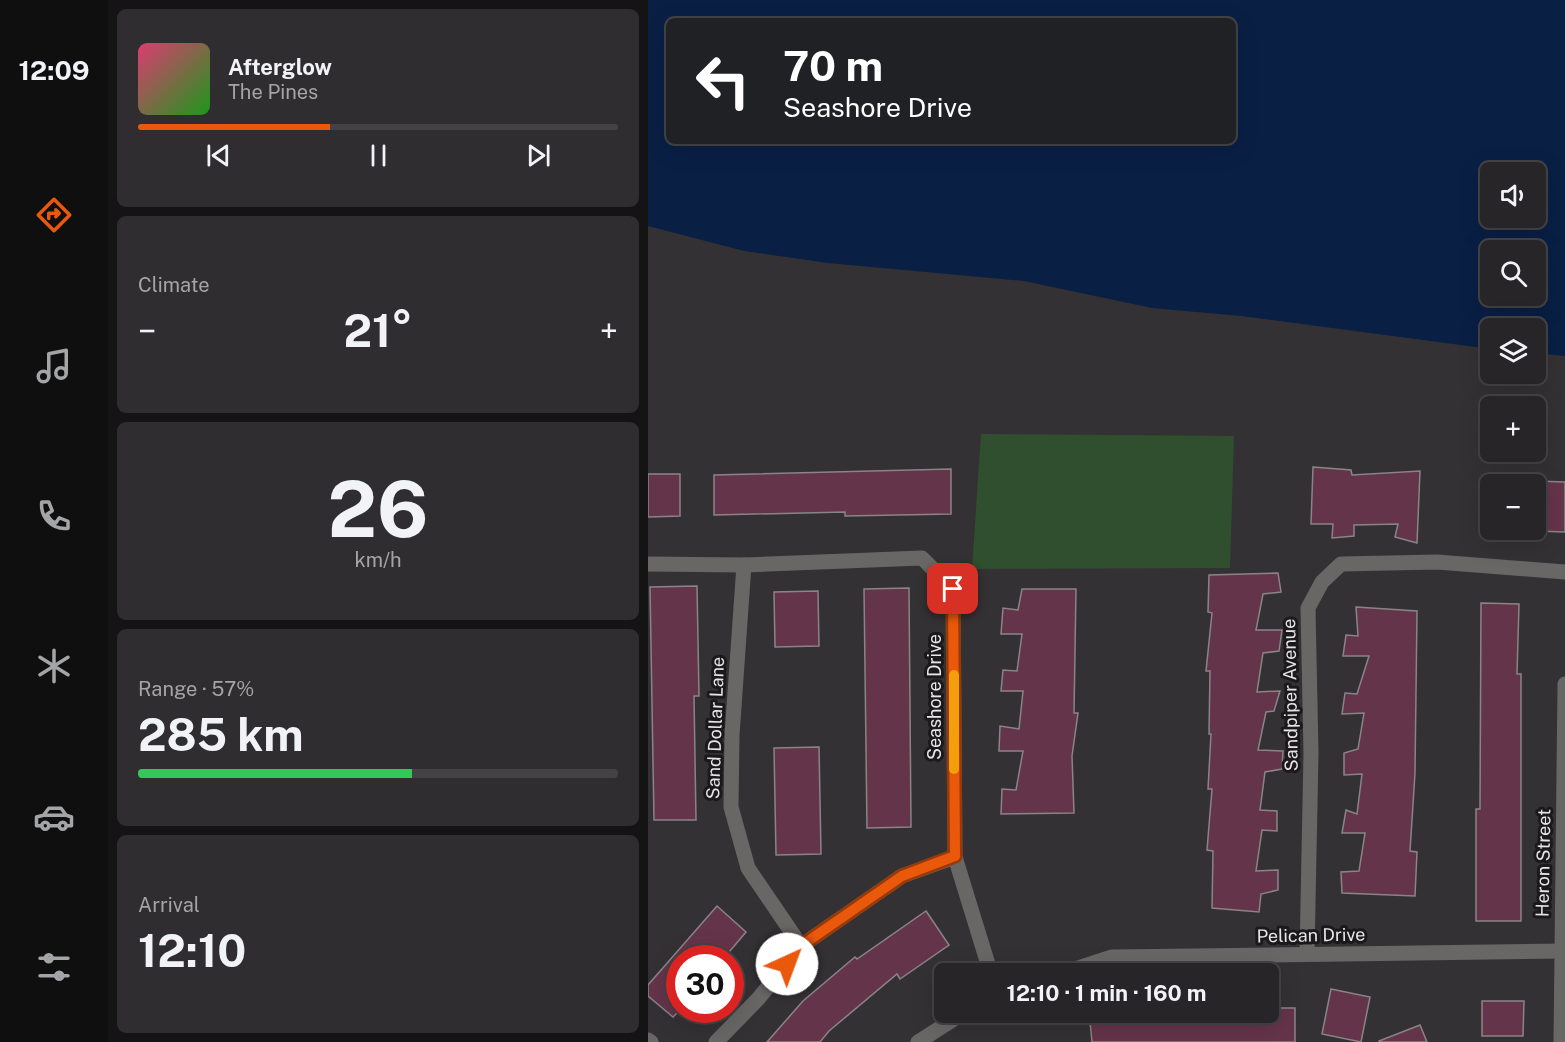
<!DOCTYPE html>
<meta charset="utf-8">
<style>
body{margin:0;font-family:"Public Sans",sans-serif;background:#2f2d2f;color:#f1f3f6;height:100vh;display:flex;flex-direction:column;font-size:22px;white-space:nowrap}
*{box-sizing:border-box;margin:0}
p{font-size:20px;color:#a4a5a7}
.icon{flex:none;width:33px;height:33px;fill:none;stroke:currentColor;stroke-width:2;stroke-linecap:round;stroke-linejoin:round}
.map{position:relative;flex:1;overflow:hidden}
.details{display:flex;flex-direction:column;gap:9px;padding:9px;background:#151415;width:540px}
.details>*{flex:none}
.hud{position:absolute;left:18px;top:18px;width:570px;height:126px;border-radius:9px;box-shadow:0 6px 24px #0002,0 0 0 2px #434244;background:#202124;color:#fff;overflow:hidden}
.controls{position:absolute;left:832px;top:162px;display:grid;gap:12px}
.controls a{display:grid;place-items:center;width:66px;height:66px;border-radius:9px;background:#272527;box-shadow:0 6px 24px #0002,0 0 0 2px #434244;font-size:30px}
.speed{position:absolute;left:18px;top:945px;display:flex;gap:12px;font-size:30px;font-weight:700;text-align:center}
.speed>*{display:grid;place-content:center;width:78px;height:78px;border-radius:50%;background:#272527;box-shadow:0 6px 24px #0002,0 0 0 2px #434244;line-height:1}
.speed .limit{border:9px solid #d22;background:#fff;color:#111}
.pin{position:absolute;display:grid;place-items:center;width:51px;height:51px;color:#fff;margin:-26px;border-radius:12px;box-shadow:0 3px 9px #0006}
.me{position:absolute;width:66px;margin:-33px;rotate:43deg;stroke-linejoin:round;filter:drop-shadow(0 0 4px #0008)}
.turn{display:flex;align-items:center;gap:21px;height:126px;padding:0 18px;font-size:27px}
.turn .icon{width:78px;height:78px;stroke-width:2.5}
.turn b{display:block;font-size:42px;line-height:51px}
.big{font-size:45px;font-weight:700;line-height:1.1}
.details .tile{flex:1;display:flex;flex-direction:column;justify-content:center;gap:9px;min-width:0;padding:0 21px;border-radius:9px;background:#2f2d2f}
.details .dial{align-items:center;gap:0}
.dial b{font-size:78px;line-height:1}
.song{display:flex;align-items:center;gap:18px}
.cover{width:72px;height:72px;border-radius:9px;background:linear-gradient(135deg,hsl(340 70% 55%),hsl(120 70% 35%))}
.played{height:6px;border-radius:3px;background:linear-gradient(90deg,#ea580c 40%,#434244 40%)}
.keys{display:flex;justify-content:space-around;direction:ltr}
.heat{display:flex;justify-content:space-between;align-items:center;font-size:33px;direction:ltr}
.charge{height:9px;border-radius:4px;background:linear-gradient(90deg,#34c759 57%,#434244 0)}
.trip{position:absolute;left:286px;top:963px;width:345px;height:60px;border-radius:9px;background:#272527;box-shadow:0 6px 24px #0002,0 0 0 2px #434244;font-weight:700;line-height:60px;text-align:center}
main{display:flex;flex:1;min-height:0}
.menu{display:flex;flex-direction:column;width:108px;justify-content:space-around;align-items:center;background:#100f10;color:#a4a5a7}
.menu .icon{width:42px;height:42px}
.menu .on{color:#ea580c}
.menu b{font-size:27px;color:#f1f3f6}
.map>svg:first-child{display:block}
.green{fill:#2f4f2f}
.water{fill:#091f44;fill-rule:evenodd}
.building{fill:#64344a;stroke:#8a8486;stroke-width:1.5}
.lines{fill:none;stroke-linecap:round;stroke-linejoin:round}
.street{stroke:#686765;stroke-width:15}
.route-casing{stroke:#983908;stroke-width:15}
.route{stroke:#ea580c;stroke-width:10}
.slow{stroke:#f59e0b;stroke-width:10}
.labels{text-anchor:middle;dominant-baseline:central;stroke-width:6;stroke-linejoin:round;paint-order:stroke}
.street-label{font-size:18px;fill:#e7e5e7;stroke:#1b191b}
</style>
<main>
<nav class="menu">
<b>12:09</b>
<svg class="icon on" aria-label="directions" viewBox="0 0 24 24"><path d="M12 3l9 9-9 9-9-9zM9 14v-3h6M13 9l2 2-2 2"/></svg>
<svg class="icon" aria-label="music" viewBox="0 0 24 24"><path d="M9 18V5l10-2v13"/><circle cx="6" cy="18" r="3"/><circle cx="16" cy="16" r="3"/></svg>
<svg class="icon" aria-label="phone" viewBox="0 0 24 24"><path d="M5 4h4l2 5-3 2q2 4 5 5l2-3 5 2v4C11 20 4 13 5 4z"/></svg>
<svg class="icon" aria-label="climate" viewBox="0 0 24 24"><path d="M12 3v18M4 7l16 10M4 17L20 7"/></svg>
<svg class="icon" aria-label="car" viewBox="0 0 24 24"><path d="M5 17H2v-5l4-1 3-4h7l3 4 3 1v5h-3M9 17h6M6 11h13"/><circle cx="7" cy="17" r="2"/><circle cx="17" cy="17" r="2"/></svg>
<svg class="icon" aria-label="filters" viewBox="0 0 24 24"><path d="M4 7h16M4 17h16"/><circle cx="9" cy="7" r="2"/><circle cx="15" cy="17" r="2"/></svg>
</nav>
<section class="details">
<div class="tile">
<div class="song"><i class="cover"></i><div><b>Afterglow</b><p>The Pines</p></div></div>
<div class="played"></div>
<div class="keys"><svg class="icon" aria-label="previous" viewBox="0 0 24 24"><path d="M18 5L8 12l10 7zM5 5v14"/></svg><svg class="icon" aria-label="pause" viewBox="0 0 24 24"><path d="M8 5v14M16 5v14"/></svg><svg class="icon" aria-label="next" viewBox="0 0 24 24"><path d="M6 5l10 7-10 7zM19 5v14"/></svg></div>
</div>
<div class="tile"><p>Climate</p>
<div class="heat"><a>−</a><b class="big">21°</b><a>+</a></div>
</div>
<div class="tile dial"><b>26</b><p>km/h</p></div>
<div class="tile"><p>Range · 57%</p><b class="big">285 km</b><div class="charge"></div></div>
<div class="tile"><p>Arrival</p><b class="big">12:10</b></div>
</section>
<div class="map">
<svg width="917" height="1042" viewBox="0 0 917 1042">
<rect width="100%" height="100%" fill="#343134"/>
<path class="green" d="M333,434l253,2 -4,132 -258,1z"/>
<path class="water" d="M0,0h917v356l-29,-3v-25h-45v21l-250,-33 -89,-8 -128,-27 -196,-18 -84,-12 -96,-25zM21,21h564v120h-564zM843,172h45v46h-45zM843,250h45v46h-45z"/>
<g class="building">
<path d="M665,467l38,3 1,5 68,-4 -3,72 -22,-6 3,-13 -44,1v11l-22,2 1,-14h-22z"/>
<path d="M303,469v45l-106,2v-4l-131,3v-40z"/>
<path d="M0,474h32v42l-32,1z"/>
<path d="M888,481l29,1v50l-29,-1z"/>
<path d="M630,573l3,19 -18,2 -7,36h26l-3,21 -16,2 -6,39 23,-1 -6,20 -8,1 -8,38 25,1 -1,18 -17,3 -5,38 17,1v20l-15,-1 -6,41 22,-1v20l-17,4 -2,18 -47,-4 1,-57 -6,-1 5,-61h-4l3,-55h-2l1,-63h-4l6,-58 -4,-1 1,-37z"/>
<path d="M49,586l2,110h-5l2,124h-42l-4,-233z"/>
<path d="M261,588l2,239 -44,1 -3,-239z"/>
<path d="M374,589h54l-2,124h4l-6,43 2,57 -73,1 1,-25 14,1 7,-39h-24l1,-25 19,3 4,-38h-22l2,-21 14,1 5,-37h-21l2,-26 15,2z"/>
<path d="M170,591l1,55 -44,1 -1,-55z"/>
<path d="M833,603l38,1 -2,70h4v247h-45v-112h4z"/>
<path d="M708,607l61,4 -2,162 -5,78 7,1 -2,44 -73,-3 -1,-21 18,-1 6,-38h-23l4,-23 11,4 5,-40 -18,1v-22l14,-4 6,-36 -22,1 3,-21 12,1 12,-38h-26l3,-21 12,1z"/>
<path d="M171,747l2,107 -45,1 -2,-107z"/>
<path d="M69,906l29,26 -22,26h-44v52l-7,7 -25,-21v-11z"/>
<path d="M278,911l23,34 -49,34 -3,-5 -68,57 -9,11h-53l36,-41 52,-44 2,2z"/>
<path d="M683,989l39,8 -9,45 -39,-8z"/>
<path d="M834,1001h42l-1,35h-41z"/>
<path d="M621,1008h26v34h-203l-2,-20 48,-6h116v-4h15z"/>
<path d="M772,1025l7,17h-48v-1z"/>
</g>
<g class="lines">
<g class="street">
<path d="M0,564l96,1 178,-7 31,31 2,268 36,117"/>
<path d="M96,565l-12,170 -1,72 17,61 53,78"/>
<path d="M659,954l4,-201 -3,-145 14,-26 19,-18 96,-2 128,10"/>
<path d="M412,974l52,-17 453,-6"/>
<path d="M0,1040l3,2"/>
<path d="M68,1042l42,-43 43,-53 101,-70 53,-19"/>
<path d="M270,1042l47,-30"/>
<path d="M913,1042l4,-358"/>
</g>
</g>
<g class="lines">
<defs>
<path id="route" d="M139,964l14,-18 101,-70 53,-20 -2,-267"/>
</defs>
<use href="#route" class="route-casing"/>
<use href="#route" class="route"/>
<path class="slow" d="M306,675v94"/>
</g>
<g class="labels">
<g class="street-label">
<text transform="translate(642 695) rotate(-91)">Sandpiper Avenue</text>
<text transform="translate(286 697) rotate(-90)">Seashore Drive</text>
<text transform="translate(67 728) rotate(-88)">Sand Dollar Lane</text>
<text transform="translate(895 863) rotate(-89)">Heron Street</text>
<text transform="translate(663 935) rotate(-1)">Pelican Drive</text>
</g>
</g>
</svg>
<div class="controls">
<a><svg class="icon" aria-label="sound" viewBox="0 0 24 24"><path d="M4 9h4l5-4v14l-5-4H4zM17 9q2 3 0 6"/></svg></a>
<a><svg class="icon" aria-label="search" viewBox="0 0 24 24"><circle cx="10" cy="10" r="6"/><path d="M15 15l6 6"/></svg></a>
<a><svg class="icon" aria-label="layers" viewBox="0 0 24 24"><path d="M12 4l9 5-9 5-9-5zM3 14l9 5 9-5"/></svg></a>
<a>+</a>
<a>−</a>
</div>
<div class="speed"><div class="limit">30</div></div>
<div class="pin" style="left:305px;top:589px;background:#d93025"><svg class="icon" aria-label="arrive" viewBox="0 0 24 24"><path d="M6 21V4h12l-3 4 3 4H6"/></svg></div>
<svg class="me" style="left:139px;top:964px" viewBox="-20 -20 40 40"><circle r="19" fill="#fff"/><path d="M0-13L10 11 0 6-10 11z" fill="#ea580c"/></svg>
<div class="trip">12:10 · 1 min · 160 m</div>
<div class="hud">
<div class="turn"><svg class="icon" aria-label="left" viewBox="0 0 24 24"><path d="M17 20v-9H6M10 6l-5 5 5 5"/></svg><div><b>70 m</b>Seashore Drive</div></div>
</div>
</div>
</main>
